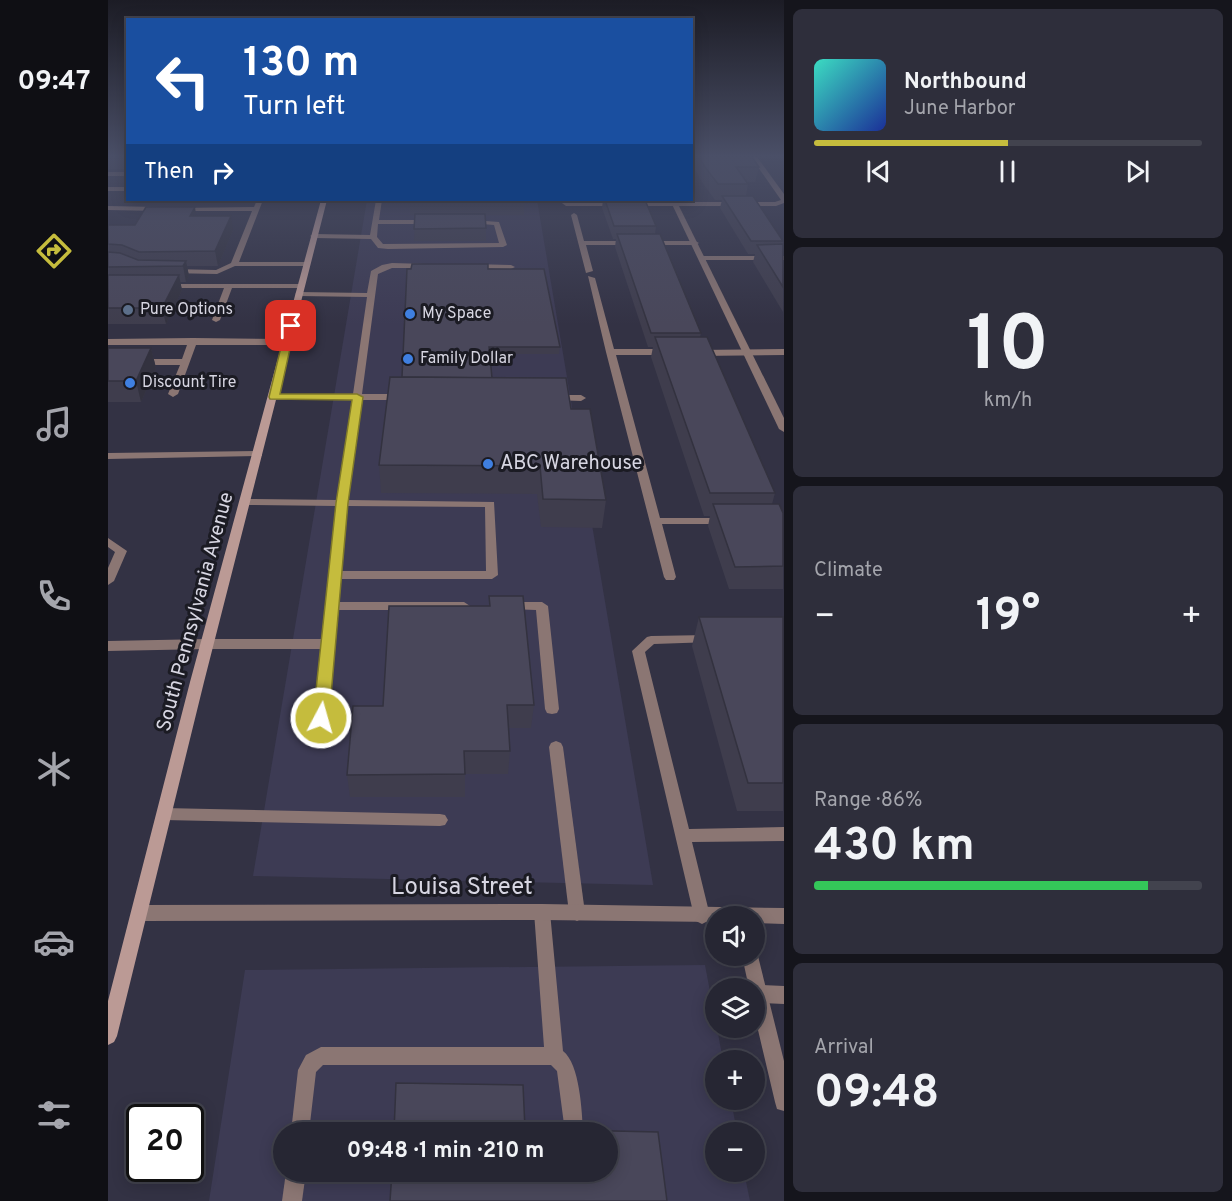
<!DOCTYPE html>
<meta charset="utf-8">
<style>
body{margin:0;font-family:Overpass,sans-serif;background:#2e2e3b;color:#f1f3f6;height:100vh;display:flex;flex-direction:column;font-size:22px;white-space:nowrap}
*{box-sizing:border-box;margin:0}
p{font-size:20px;color:#a4a5ac}
.icon{flex:none;width:33px;height:33px;fill:none;stroke:currentColor;stroke-width:2;stroke-linecap:round;stroke-linejoin:round}
.map{position:relative;flex:1;overflow:hidden}
.drawer{display:flex;flex-direction:column;gap:9px;padding:9px;background:#15151c;width:448px}
.drawer>*{flex:none}
.hud{position:absolute;left:18px;top:18px;width:567px;height:183px;border-radius:0px;box-shadow:0 3px 15px #0003,0 0 0 2px #42434e;background:#1a4fa0;color:#fff;overflow:hidden}
.controls{position:absolute;left:597px;top:906px;display:grid;gap:12px}
.controls a{display:grid;place-items:center;width:60px;height:60px;border-radius:50%;background:#262633;box-shadow:0 3px 15px #0003,0 0 0 2px #42434e;font-size:30px}
.speed{position:absolute;left:18px;top:1104px;display:flex;gap:12px;font-size:30px;font-weight:700;text-align:center}
.speed>*{display:grid;place-content:center;width:78px;height:78px;border-radius:50%;background:#262633;box-shadow:0 3px 15px #0003,0 0 0 2px #42434e;line-height:1}
.speed .limit{border:3px solid #111;border-radius:9px;background:#fff;color:#111}
.pin{position:absolute;display:grid;place-items:center;width:51px;height:51px;color:#fff;margin:-26px;border-radius:12px;box-shadow:0 3px 9px #0006}
.me{position:absolute;width:66px;margin:-33px;rotate:6deg;stroke-linejoin:round;filter:drop-shadow(0 0 4px #0008)}
.turn{display:flex;align-items:center;gap:21px;height:126px;padding:0 18px;font-size:27px}
.turn .icon{width:78px;height:78px;stroke-width:2.5}
.turn b{display:block;font-size:42px;line-height:51px}
.then{display:flex;align-items:center;height:57px;padding:0 18px;background:#0003;gap:12px;font-size:22px}
.big{font-size:45px;font-weight:700;line-height:1.1}
.drawer .card{flex:1;display:flex;flex-direction:column;justify-content:center;gap:9px;min-width:0;padding:0 21px;border-radius:9px;background:#2e2e3b}
.drawer .dial{align-items:center;gap:0}
.dial b{font-size:78px;line-height:1}
.song{display:flex;align-items:center;gap:18px}
.cover{width:72px;height:72px;border-radius:9px;background:linear-gradient(135deg,hsl(170 70% 55%),hsl(230 70% 35%))}
.played{height:6px;border-radius:3px;background:linear-gradient(90deg,#c5bc3d 50%,#42434e 50%)}
.keys{display:flex;justify-content:space-around;direction:ltr}
.heat{display:flex;justify-content:space-between;align-items:center;font-size:33px;direction:ltr}
.charge{height:9px;border-radius:4px;background:linear-gradient(90deg,#34c759 86%,#42434e 0)}
.trip{position:absolute;left:165px;top:1122px;width:345px;height:60px;border-radius:30px;background:#262633;box-shadow:0 3px 15px #0003,0 0 0 2px #42434e;font-weight:700;line-height:60px;text-align:center}
main{display:flex;flex:1;min-height:0}
.dock{display:flex;flex-direction:column;width:108px;justify-content:space-around;align-items:center;background:#0f0f14;color:#a4a5ac}
.dock .icon{width:42px;height:42px}
.dock .active{color:#c5bc3d}
.dock b{font-size:27px;color:#f1f3f6}
.map>svg:first-child{display:block}
.built{fill:#3d3b54;fill-rule:evenodd}
.lines{fill:none;stroke-linecap:round;stroke-linejoin:round}
.lane{fill:#8b7673;fill-rule:evenodd}
.street{fill:#8b7673;fill-rule:evenodd}
.secondary{fill:#bb9a95;fill-rule:evenodd}
.wall{fill:#3f3d4d}
.shaded-wall{fill:#33323f}
.building{fill:#49475a;stroke:#33323f;stroke-width:1.5}
.route{fill:#c5bc3d;stroke:#807a28;stroke-width:1.5}
.service-dot{fill:#5c6f8a;stroke:#1b1b23;stroke-width:2}
.shop-dot{fill:#3f7fe0;stroke:#1b1b23;stroke-width:2}
.labels{text-anchor:middle;dominant-baseline:central;stroke-width:6;stroke-linejoin:round;paint-order:stroke}
.far-poi-label{font-size:16px;fill:#d7d6e2;stroke:#1b1b23;text-anchor:start}
.poi-label{font-size:20px;fill:#d7d6e2;stroke:#1b1b23;text-anchor:start}
.street-label{font-size:20px;fill:#d7d6e2;stroke:#1b1b23}
.near-street-label{font-size:24px;fill:#d7d6e2;stroke:#1b1b23}
</style>
<main>
<nav class="dock">
<b>09:47</b>
<svg class="icon active" aria-label="directions" viewBox="0 0 24 24"><path d="M12 3l9 9-9 9-9-9zM9 14v-3h6M13 9l2 2-2 2"/></svg>
<svg class="icon" aria-label="music" viewBox="0 0 24 24"><path d="M9 18V5l10-2v13"/><circle cx="6" cy="18" r="3"/><circle cx="16" cy="16" r="3"/></svg>
<svg class="icon" aria-label="phone" viewBox="0 0 24 24"><path d="M5 4h4l2 5-3 2q2 4 5 5l2-3 5 2v4C11 20 4 13 5 4z"/></svg>
<svg class="icon" aria-label="climate" viewBox="0 0 24 24"><path d="M12 3v18M4 7l16 10M4 17L20 7"/></svg>
<svg class="icon" aria-label="car" viewBox="0 0 24 24"><path d="M5 17H2v-5l4-1 3-4h7l3 4 3 1v5h-3M9 17h6M6 11h13"/><circle cx="7" cy="17" r="2"/><circle cx="17" cy="17" r="2"/></svg>
<svg class="icon" aria-label="filters" viewBox="0 0 24 24"><path d="M4 7h16M4 17h16"/><circle cx="9" cy="7" r="2"/><circle cx="15" cy="17" r="2"/></svg>
</nav>
<div class="map">
<svg width="676" height="1201" viewBox="0 0 676 1201">
<rect width="100%" height="100%" fill="#333244"/>
<g class="built">
<path d="M259,200h170l116,685 -400,-9z"/>
<path d="M597,965l18,95h-7v40h15l6,32h-21v40h28l6,29h-541l36,-231zM176,1132h324v40h-324z"/>
</g>
<g class="lines">
<g class="lane">
<path d="M643,157h6l27,37v9l-8,3h-210l-8,-6h6l4,2h207l6,-2z"/>
<rect x="0" y="172" width="20" height="4"/>
<rect x="0" y="187" width="20" height="4"/>
<path d="M149,200h6l-24,62h71v4h-75l-18,8 -49,-1 -1,-2 4,-2 45,1 15,-7 21,-52h-73l-3,-2 1,-1 77,-1z"/>
<path d="M268,200h6l-3,20h52l3,2 -3,2h-53l-1,13 6,7 116,-1 -5,-18 -24,-2v-2l2,-1 27,2 8,23 -4,2 -115,2 -10,-1 -7,-9 -57,-1 -4,-2 4,-2 56,1z"/>
<path d="M0,206l51,1 3,2 -3,2 -51,-1z"/>
<path d="M466,213l3,2 7,26h47l4,2 -4,2h-45l7,26 -7,2 -15,-58z"/>
<path d="M537,241h50l4,2 -4,2h-50z"/>
<path d="M591,256h85v4h-82l-4,-2z"/>
<path d="M284,263l34,1 4,2 -4,2h-34l-14,6 -16,120h41l5,3 -5,3h-42l-13,100 146,2 4,73 -6,4h-152l-2,23h126l6,4 -6,4h-126l-10,108 -2,4 -5,1 -5,-1 -2,-4 7,-69h-114l-4,-2 -2,-3 2,-3 4,-2h115l14,-133 -91,-1 -5,-3 5,-3 92,1 15,-100h-78l-5,-3 5,-3h79l14,-97 -68,-1 -4,-2 4,-2 68,1 4,-22 11,-6zM239,506l138,1 1,64h-145z"/>
<path d="M363,264l40,1 4,2 -4,2 -37,-1h-3z"/>
<path d="M480,276l7,2 19,71h52l4,3 -4,3h-50l44,163h65l5,3 -5,3h-63l14,53 -2,3h-8l-2,-3 -58,-225z"/>
<path d="M56,284h137l4,2 -4,2h-69l-12,32 -4,2 -4,-2 12,-32h-60z"/>
<path d="M85,338l93,1 4,3 -4,3h-90l-18,49 -5,3 -5,-3 12,-29h-72v-6h74l5,-14h-79v-6z"/>
<path d="M676,349v6l-86,1 -4,-3 4,-3z"/>
<path d="M447,395h26l5,3 -5,3 -29,-1 -2,-2z"/>
<path d="M150,451l4,1v4l-154,3v-6z"/>
<path d="M0,538l19,13 -13,30 -6,4v-17l7,-16 -7,-5z"/>
<path d="M401,602h33l6,4 11,103 -2,4 -5,1 -5,-1 -2,-4 -9,-99 -31,-1 -2,-3z"/>
<path d="M600,635l4,1 2,3 -2,3 -58,2 -9,8 44,177 95,-2v14l-92,1 18,74 -2,5 -6,3 -6,-3 -2,-5 -62,-265 15,-14 4,-1z"/>
<path d="M448,741l5,2 2,4 22,166 -2,5 -6,3 -6,-3 -2,-5 -20,-166 2,-4z"/>
<path d="M56,808l276,6 5,1 3,5 -3,5 -5,1 -276,-6 -5,-2 -2,-4 2,-4z"/>
<path d="M434,904l6,3 2,5 13,139c17,13 19,61 20,81h-18l-8,-61 -6,-6h-228l-7,7 -7,60h-18l7,-62 8,-15 15,-8h223l-10,-135 2,-5z"/>
<path d="M652,985l24,1v18l-24,-1 -6,-3v-12z"/>
<path d="M178,1172h20l-4,29h-20z"/>
</g>
<g class="street">
<path d="M562,200h6l108,218v14l-5,-3z"/>
<path d="M99,639l4,2 2,3 -2,3 -4,2 -99,2v-10z"/>
<path d="M434,904l242,4v16l-30,-1v-7h-38v6l-174,-2 -402,1 -6,-3 -2,-5 2,-5 6,-3z"/>
<path d="M646,950l4,6 26,105v50l-7,-2 -2,-7 -21,-89v-25h-5l-7,-32h12z"/>
</g>
<path class="secondary" d="M213,200h6l-123,482 -87,354 -3,6 -6,3v-44l82,-319z"/>
</g>
<g class="wall">
<rect x="0" y="157" width="20" height="12"/>
<path d="M584,157h60l7,10 -4,15h-8l1,2 -2,12 37,44v72l-30,-50 2,-8h-7l-28,-46 2,-8h-7l-13,-18 -10,-18z"/>
<path d="M302,200h114v15h-38v26h-72l1,-26h-5z"/>
<path d="M491,200h46l11,26 -1,8 46,99 -1,4 75,156 -3,11 11,9v76h-54l-21,-63 2,-10h-6l-53,-159 2,-10h-5l-33,-100 1,-8h-3l-11,-31 1,-8z"/>
<path d="M88,216l37,14 -15,36h-31l2,10 -3,6h-6l2,8 -16,34h-58v-99h27z"/>
<path d="M380,269l72,78 -1,7h-69l2,24 79,31 35,91 -4,28 -61,-1 -4,-33 -156,-1 -2,-28 23,-88z"/>
<path d="M0,348h43l5,20 -15,34h-33z"/>
<path d="M381,596l45,109 -3,23h-22l1,23 -2,23h-43v23h-115l-3,-22 36,-69 106,-100z"/>
<path d="M591,617h84v194h-46l-45,-165z"/>
</g>
<g class="shaded-wall">
<path d="M87,207l2,14 -7,-5z"/>
<path d="M123,216l2,14 -15,36 -3,-15z"/>
<path d="M78,261l3,15 -3,6 -3,-16z"/>
<path d="M71,275l3,15 -16,34 -4,-16z"/>
<path d="M43,348l5,20 -15,34 -5,-21z"/>
</g>
<g class="building">
<path d="M591,157h53l7,10h-23l12,17h-30l-13,-17z"/>
<path d="M614,196h31l30,45h-32z"/>
<path d="M307,200h70v2l-70,-1z"/>
<path d="M497,200h40l11,26h-42z"/>
<path d="M38,207h49l-5,9h41l-16,35 -76,1 -17,-7 -14,-1v-19h27z"/>
<path d="M307,214h70l1,14 -72,1z"/>
<path d="M509,234h43l41,99h-50z"/>
<path d="M675,244v43l-26,-42z"/>
<path d="M0,252l12,1 18,7 48,1 -3,5 -75,1z"/>
<path d="M304,264h76v5h56l16,78h-71l3,31 -90,-1 5,-108h4z"/>
<path d="M0,275h71l-17,33h-54z"/>
<path d="M547,337h52l68,156h-65z"/>
<path d="M0,348h43l-15,33h-28z"/>
<path d="M282,377l176,1 5,31h19l16,91 -63,-1 -3,-33 -161,-1z"/>
<path d="M605,504h66l4,9v53l-48,1z"/>
<path d="M381,596h34l11,109h-27l3,46h-46l1,23 -118,1 6,-69h30l6,-100h101z"/>
<path d="M591,617h84v166h-35z"/>
<path d="M288,1083l127,2 2,44 133,3 9,69h-277l2,-29h216v-40h-214z"/>
</g>
<linearGradient id="sky" x2="0" y2="1"><stop stop-color="#1c1c25"/><stop offset="0.48" stop-color="#4a4f67"/><stop offset="1" stop-color="#4a4f67" stop-opacity="0"/></linearGradient>
<rect width="676" height="325" fill="url(#sky)"/>
<path class="route" d="M183,323l4,3 -15,68h77l6,3 -15,106 -19,215 -2,4h-11l-3,-4 23,-215 16,-103 -82,-1 -1,-2 17,-71z"/>
<circle class="service-dot" cx="20" cy="310" r="6"/>
<g class="shop-dot">
<circle cx="302" cy="314" r="6"/>
<circle cx="300" cy="359" r="6"/>
<circle cx="22" cy="383" r="6"/>
<circle cx="380" cy="464" r="6"/>
</g>
<g class="labels">
<g class="far-poi-label">
<text x="32" y="310">Pure Options</text>
<text x="314" y="314">My Space</text>
<text x="312" y="359">Family Dollar</text>
<text x="34" y="383">Discount Tire</text>
</g>
<g class="poi-label">
<text x="392" y="464">ABC Warehouse</text>
</g>
<g class="street-label">
<text transform="translate(88 612) rotate(-75)">South Pennsylvania Avenue</text>
</g>
<g class="near-street-label">
<text x="354" y="888">Louisa Street</text>
</g>
</g>
</svg>
<div class="controls">
<a><svg class="icon" aria-label="sound" viewBox="0 0 24 24"><path d="M4 9h4l5-4v14l-5-4H4zM17 9q2 3 0 6"/></svg></a>
<a><svg class="icon" aria-label="layers" viewBox="0 0 24 24"><path d="M12 4l9 5-9 5-9-5zM3 14l9 5 9-5"/></svg></a>
<a>+</a>
<a>−</a>
</div>
<div class="speed"><div class="limit">20</div></div>
<div class="pin" style="left:183px;top:326px;background:#d93025"><svg class="icon" aria-label="arrive" viewBox="0 0 24 24"><path d="M6 21V4h12l-3 4 3 4H6"/></svg></div>
<svg class="me" style="left:213px;top:718px" viewBox="-20 -20 40 40"><circle r="17" fill="#c5bc3d" stroke="#fff" stroke-width="3"/><path d="M0-11L8 9 0 5-8 9z" fill="#fff"/></svg>
<div class="trip">09:48 · 1 min · 210 m</div>
<div class="hud">
<div class="turn"><svg class="icon" aria-label="left" viewBox="0 0 24 24"><path d="M17 20v-9H6M10 6l-5 5 5 5"/></svg><div><b>130 m</b>Turn left</div></div>
<div class="then">Then<svg class="icon" aria-label="right" viewBox="0 0 24 24"><path d="M7 20v-9h11M14 6l5 5-5 5"/></svg></div>
</div>
</div>
<section class="drawer">
<div class="card">
<div class="song"><i class="cover"></i><div><b>Northbound</b><p>June Harbor</p></div></div>
<div class="played"></div>
<div class="keys"><svg class="icon" aria-label="previous" viewBox="0 0 24 24"><path d="M18 5L8 12l10 7zM5 5v14"/></svg><svg class="icon" aria-label="pause" viewBox="0 0 24 24"><path d="M8 5v14M16 5v14"/></svg><svg class="icon" aria-label="next" viewBox="0 0 24 24"><path d="M6 5l10 7-10 7zM19 5v14"/></svg></div>
</div>
<div class="card dial"><b>10</b><p>km/h</p></div>
<div class="card"><p>Climate</p>
<div class="heat"><a>−</a><b class="big">19°</b><a>+</a></div>
</div>
<div class="card"><p>Range · 86%</p><b class="big">430 km</b><div class="charge"></div></div>
<div class="card"><p>Arrival</p><b class="big">09:48</b></div>
</section>
</main>
